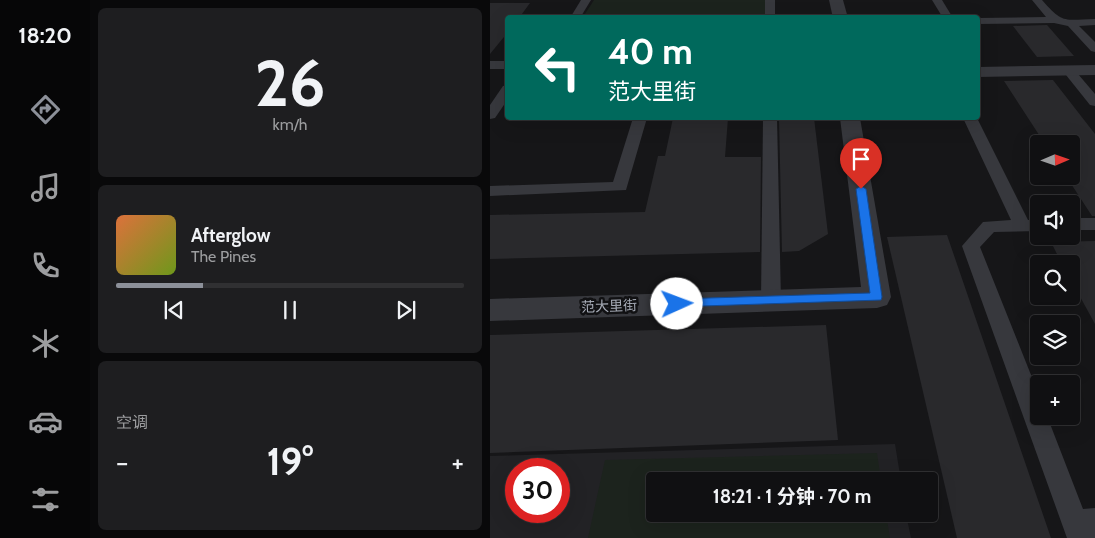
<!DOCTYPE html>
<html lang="zh">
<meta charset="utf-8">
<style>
body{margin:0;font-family:Cabin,"Noto Sans SC",sans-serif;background:#1e1e20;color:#f1f3f6;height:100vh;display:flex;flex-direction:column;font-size:19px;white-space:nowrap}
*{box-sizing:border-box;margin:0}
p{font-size:16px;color:#9c9d9f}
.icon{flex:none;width:28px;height:28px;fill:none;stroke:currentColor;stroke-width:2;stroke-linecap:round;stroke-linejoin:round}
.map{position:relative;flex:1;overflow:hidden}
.drawer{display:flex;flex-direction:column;gap:8px;padding:8px;background:#09090a;width:400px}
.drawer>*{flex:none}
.top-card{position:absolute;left:15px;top:15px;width:475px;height:105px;border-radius:5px;box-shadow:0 5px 20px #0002,0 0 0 1px #303032;background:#00695c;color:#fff;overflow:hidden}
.needle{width:32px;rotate:88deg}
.buttons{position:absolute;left:540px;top:135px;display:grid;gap:10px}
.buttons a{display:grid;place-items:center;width:50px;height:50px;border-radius:5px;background:#101012;box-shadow:0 5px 20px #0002,0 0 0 1px #303032;font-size:25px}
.speed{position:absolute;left:15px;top:458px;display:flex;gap:10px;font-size:25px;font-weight:700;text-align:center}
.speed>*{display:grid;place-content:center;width:65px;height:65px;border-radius:50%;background:#101012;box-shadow:0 5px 20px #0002,0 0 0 1px #303032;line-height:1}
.speed .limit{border:8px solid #d22;background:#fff;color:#111}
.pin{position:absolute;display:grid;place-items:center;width:42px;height:42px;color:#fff;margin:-51px -21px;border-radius:50% 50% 50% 0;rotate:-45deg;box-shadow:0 0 5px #0007}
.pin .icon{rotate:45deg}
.me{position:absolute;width:55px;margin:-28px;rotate:88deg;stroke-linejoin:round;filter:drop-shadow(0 0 4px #0008)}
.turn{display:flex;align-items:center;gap:18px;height:105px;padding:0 20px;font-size:22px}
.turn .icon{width:65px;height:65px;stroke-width:2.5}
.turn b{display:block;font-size:35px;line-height:42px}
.big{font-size:38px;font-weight:700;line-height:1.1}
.drawer .card{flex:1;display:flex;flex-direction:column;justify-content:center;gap:8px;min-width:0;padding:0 18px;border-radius:8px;background:#1e1e20}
.drawer .dial{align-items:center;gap:0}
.dial b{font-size:65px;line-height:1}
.song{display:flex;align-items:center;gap:15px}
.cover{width:60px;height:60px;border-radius:8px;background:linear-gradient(135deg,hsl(20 70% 55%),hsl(80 70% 35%))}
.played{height:5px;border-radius:2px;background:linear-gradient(90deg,#8c9099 25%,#303032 25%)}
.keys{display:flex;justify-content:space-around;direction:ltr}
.heat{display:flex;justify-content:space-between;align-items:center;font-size:28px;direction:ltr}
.trip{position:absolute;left:156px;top:472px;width:292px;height:50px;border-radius:5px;background:#101012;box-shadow:0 5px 20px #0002,0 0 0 1px #303032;font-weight:700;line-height:50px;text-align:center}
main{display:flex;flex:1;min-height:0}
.tabs{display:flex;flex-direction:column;width:90px;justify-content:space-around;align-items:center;background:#060607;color:#9c9d9f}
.tabs .icon{width:35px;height:35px}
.tabs .current{color:#8c9099}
.tabs b{font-size:22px;color:#f1f3f6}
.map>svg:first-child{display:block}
.built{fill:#222225;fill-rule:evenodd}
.green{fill:#1c231d}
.building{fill:#29292c}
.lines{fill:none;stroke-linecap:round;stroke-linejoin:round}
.lane{fill:#37383d;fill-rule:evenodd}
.street{fill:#37383d;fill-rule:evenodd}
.route{fill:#1a73e8;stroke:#114b97}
.labels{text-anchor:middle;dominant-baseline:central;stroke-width:5;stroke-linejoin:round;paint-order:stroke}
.street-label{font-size:14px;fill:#a8adb8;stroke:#111113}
</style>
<main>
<nav class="tabs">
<b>18:20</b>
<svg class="icon current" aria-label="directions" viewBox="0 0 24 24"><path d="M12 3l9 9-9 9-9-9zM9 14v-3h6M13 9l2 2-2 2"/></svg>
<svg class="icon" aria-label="music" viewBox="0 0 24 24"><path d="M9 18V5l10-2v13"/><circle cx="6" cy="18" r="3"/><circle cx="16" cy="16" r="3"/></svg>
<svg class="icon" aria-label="phone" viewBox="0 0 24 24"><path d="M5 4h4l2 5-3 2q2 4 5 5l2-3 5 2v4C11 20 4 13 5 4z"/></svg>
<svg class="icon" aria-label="climate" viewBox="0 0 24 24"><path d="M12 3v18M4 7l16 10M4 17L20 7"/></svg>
<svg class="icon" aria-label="car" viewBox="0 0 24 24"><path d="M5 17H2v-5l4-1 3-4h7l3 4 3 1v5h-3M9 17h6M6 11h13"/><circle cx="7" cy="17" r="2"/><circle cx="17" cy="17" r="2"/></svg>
<svg class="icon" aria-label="filters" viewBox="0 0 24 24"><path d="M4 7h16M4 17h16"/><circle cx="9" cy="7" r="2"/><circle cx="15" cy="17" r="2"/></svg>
</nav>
<section class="drawer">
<div class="card dial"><b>26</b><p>km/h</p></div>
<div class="card">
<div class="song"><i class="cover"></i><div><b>Afterglow</b><p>The Pines</p></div></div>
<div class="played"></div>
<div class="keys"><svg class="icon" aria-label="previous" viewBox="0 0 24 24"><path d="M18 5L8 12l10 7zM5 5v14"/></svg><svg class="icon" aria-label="pause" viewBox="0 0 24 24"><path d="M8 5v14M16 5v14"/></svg><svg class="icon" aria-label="next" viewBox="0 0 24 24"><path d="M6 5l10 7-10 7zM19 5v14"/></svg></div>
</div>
<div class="card"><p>空调</p>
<div class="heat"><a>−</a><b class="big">19°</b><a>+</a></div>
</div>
</section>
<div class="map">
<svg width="605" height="538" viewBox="0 0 605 538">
<rect width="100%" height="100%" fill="#161618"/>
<path class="built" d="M405,444l6,37h-246v33h251l5,24h-421v-82zM26,469h43v42h-43z"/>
<g class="green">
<path d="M104,0h171v17h-182z"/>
<path d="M387,453l4,28h-226v33h231l4,24h-302l17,-78z"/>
</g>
<g class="building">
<path d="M0,3h40l-11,15h-11v14l-18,22z"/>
<path d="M557,25l27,31 -37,1 -24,-31z"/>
<path d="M563,80l42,54v82h-3l-26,-40h5v-32h-26l-41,-63z"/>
<path d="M183,118h55l-3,39h36l-1,95 -270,7v-44l155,-3 13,-56h7z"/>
<path d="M289,118h35l14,116 -29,17 -17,1z"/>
<path d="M457,235l104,303h-94l-70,-301z"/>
<path d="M605,241v83l-24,-44v-16h-9l-11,-22z"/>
<path d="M336,325l12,115 -348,13v-118z"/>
</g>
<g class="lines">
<g class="lane">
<path d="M91,0h10l-11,18h-10z"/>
<rect x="275" y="0" width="10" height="18"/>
<path d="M442,0h10l11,18h-10z"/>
<path d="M542,0h10c21,24 22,20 53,19v6l-16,1 16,16v10l-4,-1 -23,-25 -14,-3 -76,1v-6l68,-1z"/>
<rect x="0" y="61" width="18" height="8"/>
<path d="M578,66l4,1 23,27v12l-5,-1 -28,-35z"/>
<path d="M18,85v14l-13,19 -5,1v-14l13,-19z"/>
<path d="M143,118h14l-21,72 -136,6v-10l123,-4z"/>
<path d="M273,118h14l4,183 -3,5 -7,2 -7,-2 -3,-5z"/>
<path d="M473,118h14l51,102 11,-1v12l-45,1 -14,15 59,148v21h8l36,93 12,-1v30h-28l-105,-292 21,-24 28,-2z"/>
<rect x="581" y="218" width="24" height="12"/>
</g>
<g class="street">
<path d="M339,0h14l5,18h-15z"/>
<path d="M605,65v10l-117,2v-10z"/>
<path d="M350,118h20l31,179 -4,8 -10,3 -387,13v-22l371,-12z"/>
</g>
</g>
<path class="route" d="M371,186l5,3 16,108 -1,3 -208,7 -2,-3 2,-3 4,-2 193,-6 -14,-104z"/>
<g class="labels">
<g class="street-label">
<text transform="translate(119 306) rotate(-2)">范大里街</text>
</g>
</g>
</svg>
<div class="buttons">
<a><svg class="needle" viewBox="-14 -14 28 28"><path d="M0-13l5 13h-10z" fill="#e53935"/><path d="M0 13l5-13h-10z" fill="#9c9d9f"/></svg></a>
<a><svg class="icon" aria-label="sound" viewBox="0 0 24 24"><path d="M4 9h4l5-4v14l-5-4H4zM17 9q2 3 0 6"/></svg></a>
<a><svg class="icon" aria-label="search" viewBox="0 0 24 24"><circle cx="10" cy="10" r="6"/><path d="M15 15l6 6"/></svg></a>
<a><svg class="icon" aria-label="layers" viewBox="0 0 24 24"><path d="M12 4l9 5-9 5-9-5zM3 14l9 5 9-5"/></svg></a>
<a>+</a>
</div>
<div class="speed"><div class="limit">30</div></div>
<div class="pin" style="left:371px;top:189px;background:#d93025"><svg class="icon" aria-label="arrive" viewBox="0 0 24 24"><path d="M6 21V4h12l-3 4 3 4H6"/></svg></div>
<svg class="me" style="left:187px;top:304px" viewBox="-20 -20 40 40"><circle r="19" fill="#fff"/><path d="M0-13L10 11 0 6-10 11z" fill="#1a73e8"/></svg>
<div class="trip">18:21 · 1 分钟 · 70 m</div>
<div class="top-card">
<div class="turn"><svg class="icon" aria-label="left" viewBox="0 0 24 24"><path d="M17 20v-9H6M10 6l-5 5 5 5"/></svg><div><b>40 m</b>范大里街</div></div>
</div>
</div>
</main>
